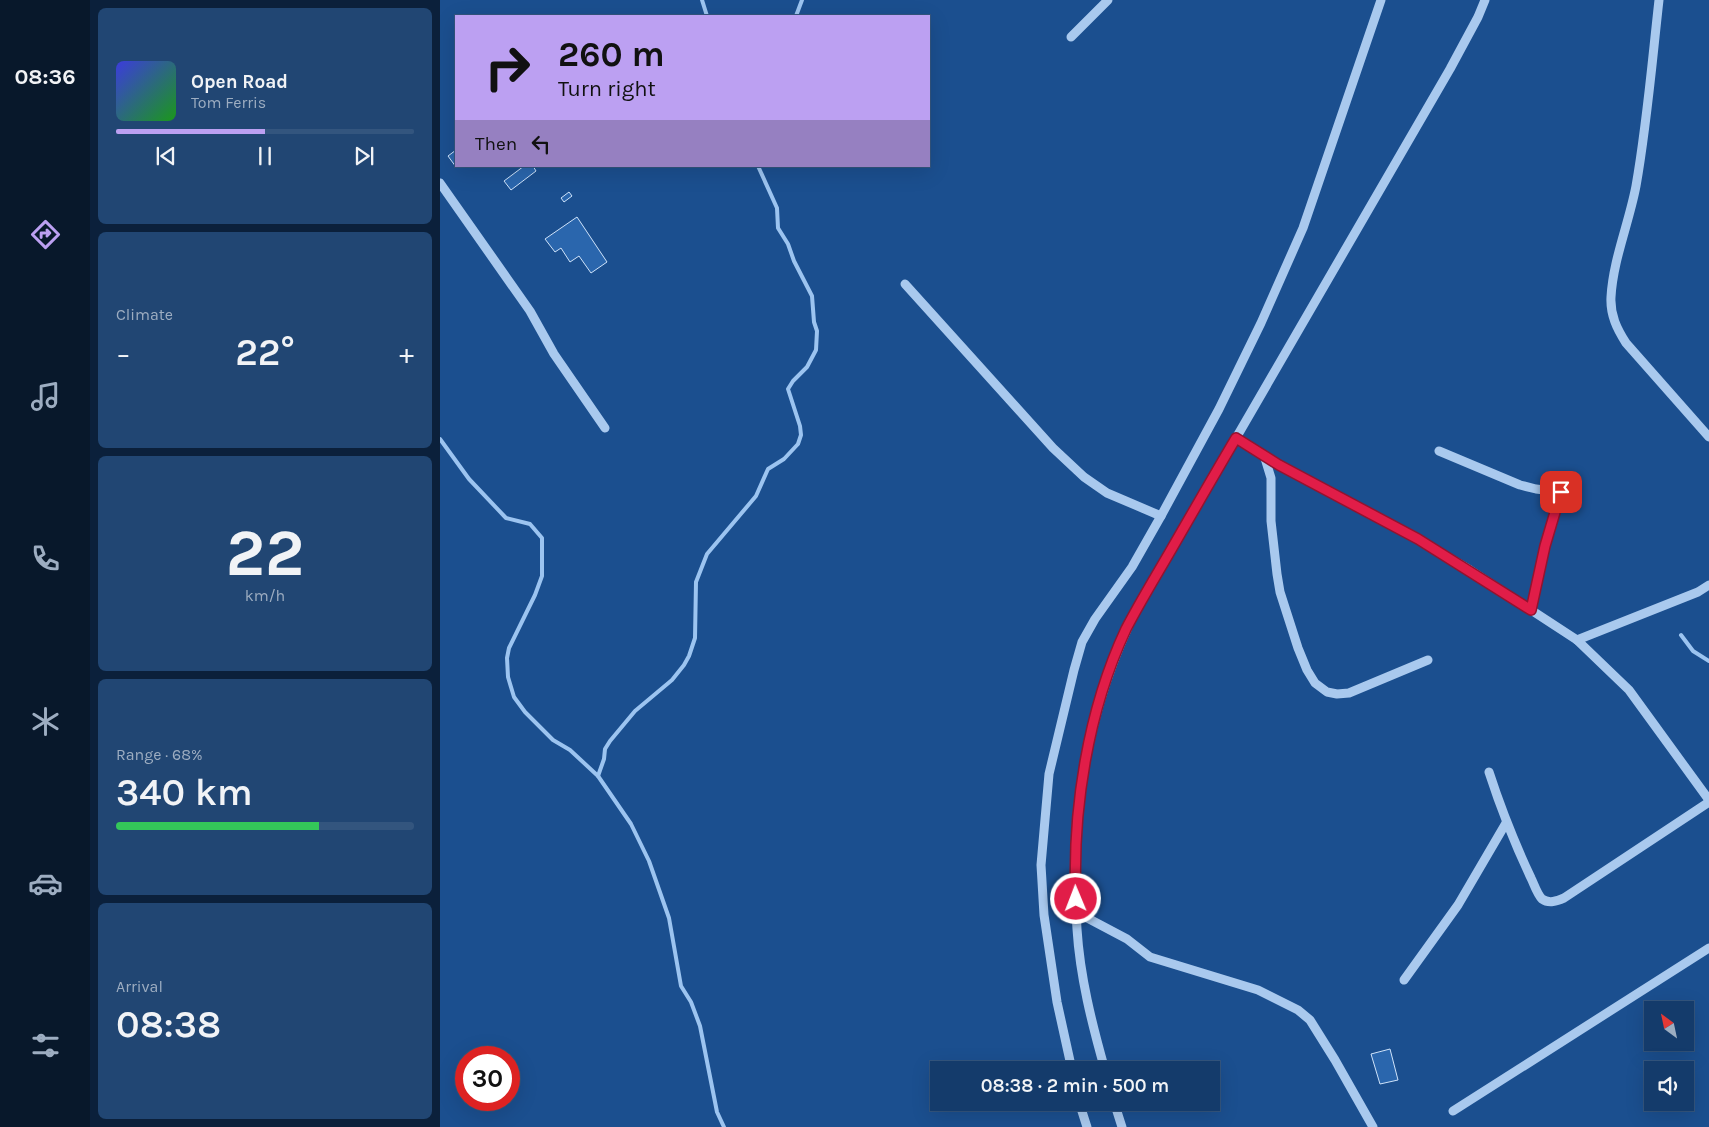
<!DOCTYPE html>
<meta charset="utf-8">
<style>
body{margin:0;font-family:Karla,sans-serif;background:#214673;color:#f1f3f6;height:100vh;display:flex;flex-direction:column;font-size:19px;white-space:nowrap}
*{box-sizing:border-box;margin:0}
p{font-size:16px;color:#9dadc1}
.icon{flex:none;width:28px;height:28px;fill:none;stroke:currentColor;stroke-width:2;stroke-linecap:round;stroke-linejoin:round}
.map{position:relative;flex:1;overflow:hidden}
.panel{display:flex;flex-direction:column;gap:8px;padding:8px;background:#0b203b;width:350px}
.panel>*{flex:none}
.guide{position:absolute;left:15px;top:15px;width:475px;height:152px;border-radius:0px;box-shadow:0 5px 20px #0002,0 0 0 1px #33557e;background:#bca0f2;color:#111;overflow:hidden}
.needle{width:32px;rotate:327deg}
.controls{position:absolute;left:1204px;top:1001px;display:grid;gap:10px}
.controls a{display:grid;place-items:center;width:50px;height:50px;border-radius:0px;background:#143b6b;box-shadow:0 5px 20px #0002,0 0 0 1px #33557e;font-size:25px}
.speed{position:absolute;left:15px;top:1046px;display:flex;gap:10px;font-size:25px;font-weight:700;text-align:center}
.speed>*{display:grid;place-content:center;width:65px;height:65px;border-radius:50%;background:#143b6b;box-shadow:0 5px 20px #0002,0 0 0 1px #33557e;line-height:1}
.speed .limit{border:8px solid #d22;background:#fff;color:#111}
.pin{position:absolute;display:grid;place-items:center;width:42px;height:42px;color:#fff;margin:-21px;border-radius:10px;box-shadow:0 2px 8px #0006}
.me{position:absolute;width:55px;margin:-28px;rotate:359deg;stroke-linejoin:round;filter:drop-shadow(0 0 4px #0008)}
.turn{display:flex;align-items:center;gap:18px;height:105px;padding:0 20px;font-size:22px}
.turn .icon{width:65px;height:65px;stroke-width:2.5}
.turn b{display:block;font-size:35px;line-height:42px}
.then{display:flex;align-items:center;height:48px;padding:0 20px;background:#0003;gap:10px;font-size:19px}
.big{font-size:38px;font-weight:600;line-height:1.1}
.panel .card{flex:1;display:flex;flex-direction:column;justify-content:center;gap:8px;min-width:0;padding:0 18px;border-radius:8px;background:#214673}
.panel .dial{align-items:center;gap:0}
.dial b{font-size:65px;line-height:1}
.song{display:flex;align-items:center;gap:15px}
.cover{width:60px;height:60px;border-radius:8px;background:linear-gradient(135deg,hsl(240 70% 55%),hsl(120 70% 35%))}
.played{height:5px;border-radius:2px;background:linear-gradient(90deg,#bca0f2 50%,#33557e 50%)}
.keys{display:flex;justify-content:space-around;direction:ltr}
.heat{display:flex;justify-content:space-between;align-items:center;font-size:28px;direction:ltr}
.charge{height:8px;border-radius:4px;background:linear-gradient(90deg,#34c759 68%,#33557e 0)}
.trip{position:absolute;left:490px;top:1061px;width:290px;height:50px;border-radius:0px;background:#143b6b;box-shadow:0 5px 20px #0002,0 0 0 1px #33557e;font-weight:600;line-height:50px;text-align:center}
main{display:flex;flex:1;min-height:0}
.tabs{display:flex;flex-direction:column;width:90px;justify-content:space-around;align-items:center;background:#08182b;color:#9dadc1}
.tabs .icon{width:35px;height:35px}
.tabs .on{color:#bca0f2}
.tabs b{font-size:22px;color:#f1f3f6}
.map>svg:first-child{display:block}
.lines{fill:none;stroke-linecap:round;stroke-linejoin:round}
.stream{stroke:#9cc4f0;stroke-width:4}
.building{fill:#2a66ad;stroke:#cfe3fa}
.minor{stroke:#a9c9ee;stroke-width:9}
.route-casing{stroke:#92132f;stroke-width:12}
.route{stroke:#e11d48;stroke-width:9}
</style>
<main>
<nav class="tabs">
<b>08:36</b>
<svg class="icon on" aria-label="directions" viewBox="0 0 24 24"><path d="M12 3l9 9-9 9-9-9zM9 14v-3h6M13 9l2 2-2 2"/></svg>
<svg class="icon" aria-label="music" viewBox="0 0 24 24"><path d="M9 18V5l10-2v13"/><circle cx="6" cy="18" r="3"/><circle cx="16" cy="16" r="3"/></svg>
<svg class="icon" aria-label="phone" viewBox="0 0 24 24"><path d="M5 4h4l2 5-3 2q2 4 5 5l2-3 5 2v4C11 20 4 13 5 4z"/></svg>
<svg class="icon" aria-label="climate" viewBox="0 0 24 24"><path d="M12 3v18M4 7l16 10M4 17L20 7"/></svg>
<svg class="icon" aria-label="car" viewBox="0 0 24 24"><path d="M5 17H2v-5l4-1 3-4h7l3 4 3 1v5h-3M9 17h6M6 11h13"/><circle cx="7" cy="17" r="2"/><circle cx="17" cy="17" r="2"/></svg>
<svg class="icon" aria-label="filters" viewBox="0 0 24 24"><path d="M4 7h16M4 17h16"/><circle cx="9" cy="7" r="2"/><circle cx="15" cy="17" r="2"/></svg>
</nav>
<section class="panel">
<div class="card">
<div class="song"><i class="cover"></i><div><b>Open Road</b><p>Tom Ferris</p></div></div>
<div class="played"></div>
<div class="keys"><svg class="icon" aria-label="previous" viewBox="0 0 24 24"><path d="M18 5L8 12l10 7zM5 5v14"/></svg><svg class="icon" aria-label="pause" viewBox="0 0 24 24"><path d="M8 5v14M16 5v14"/></svg><svg class="icon" aria-label="next" viewBox="0 0 24 24"><path d="M6 5l10 7-10 7zM19 5v14"/></svg></div>
</div>
<div class="card"><p>Climate</p>
<div class="heat"><a>−</a><b class="big">22°</b><a>+</a></div>
</div>
<div class="card dial"><b>22</b><p>km/h</p></div>
<div class="card"><p>Range · 68%</p><b class="big">340 km</b><div class="charge"></div></div>
<div class="card"><p>Arrival</p><b class="big">08:38</b></div>
</section>
<div class="map">
<svg width="1269" height="1127" viewBox="0 0 1269 1127">
<rect width="100%" height="100%" fill="#1b4f8f"/>
<g class="lines">
<g class="stream">
<path d="M262,0l5,16"/>
<path d="M356,16l6,-16"/>
<path d="M0,439l29,40 37,39 24,6 12,14v38l-7,19 -26,53 -2,10 1,19 6,20 11,15 28,28 17,10 28,26 33,48 18,37 20,57 12,68 10,16 9,24 17,86 7,15"/>
<path d="M1241,635l12,16 16,10"/>
<path d="M158,776l6,-17 1,-10 5,-8 25,-30 37,-31 12,-15 5,-9 6,-18 1,-56 11,-28 49,-58 12,-27 16,-10 14,-15 3,-9 -1,-9 -12,-37 5,-8 14,-14 9,-17 1,-19 -3,-9 -2,-26 -18,-35 -6,-17 -10,-16 -1,-20 -19,-42"/>
</g>
</g>
<g class="building">
<path d="M16,150l1,16 -1,1 -8,-11z"/>
<path d="M84,166h9l3,5 -25,19 -7,-9z"/>
<path d="M129,192l3,4 -8,6 -3,-4z"/>
<path d="M137,217l30,45 -16,11 -12,-17 -9,6 -9,-14 -6,4 -10,-13z"/>
<path d="M950,1049l8,31 -18,4 -9,-30z"/>
</g>
<g class="lines">
<g class="minor">
<path d="M1219,0c-7,62 -12,124 -23,186 -7,37 -23,74 -25,111 -1,18 6,32 15,46l83,94"/>
<path d="M631,37l37,-37"/>
<path d="M0,183l90,128 24,43 51,74"/>
<path d="M465,284l148,164 31,29 23,16 54,23"/>
<path d="M796,438l43,27 138,74 53,31 107,70 52,50 80,110"/>
<path d="M999,451l81,34 16,4 25,3 -16,54 -14,64"/>
<path d="M824,455l7,23v43l6,53 3,18 18,56 9,22 8,13 12,9 10,2 12,-1 79,-33"/>
<path d="M1137,640l121,-48 11,-7"/>
<path d="M1049,772c12,37 26,72 42,106 3,6 6,16 11,21 7,5 15,2 22,-1l145,-96"/>
<path d="M636,912l51,27 23,18 108,33 40,20 12,10 25,40 38,67"/>
<path d="M964,980l54,-75 48,-82"/>
<path d="M632,1070l-15,-68 -13,-87 -3,-50 8,-91 25,-104 8,-28 13,-23 37,-52 29,-51 58,-107 42,-86 42,-95 78,-228"/>
<path d="M665,1070c-13,-46 -25,-93 -28,-141 -8,-111 10,-223 61,-322l312,-538 28,-52 7,-17"/>
<path d="M639,1102l8,25"/>
<path d="M674,1102l8,25"/>
<path d="M1013,1111l256,-163"/>
</g>
</g>
<g class="lines">
<defs>
<path id="route" d="M636,899c-4,-89 12,-189 50,-270 14,-27 30,-53 45,-79 22,-38 43,-75 65,-112l43,27 139,74 113,71 14,-64 16,-54"/>
</defs>
<use href="#route" class="route-casing"/>
<use href="#route" class="route"/>
</g>
</svg>
<div class="controls">
<a><svg class="needle" viewBox="-14 -14 28 28"><path d="M0-13l5 13h-10z" fill="#e53935"/><path d="M0 13l5-13h-10z" fill="#9dadc1"/></svg></a>
<a><svg class="icon" aria-label="sound" viewBox="0 0 24 24"><path d="M4 9h4l5-4v14l-5-4H4zM17 9q2 3 0 6"/></svg></a>
</div>
<div class="speed"><div class="limit">30</div></div>
<div class="pin" style="left:1121px;top:492px;background:#d93025"><svg class="icon" aria-label="arrive" viewBox="0 0 24 24"><path d="M6 21V4h12l-3 4 3 4H6"/></svg></div>
<svg class="me" style="left:636px;top:899px" viewBox="-20 -20 40 40"><circle r="17" fill="#e11d48" stroke="#fff" stroke-width="3"/><path d="M0-11L8 9 0 5-8 9z" fill="#fff"/></svg>
<div class="trip">08:38 · 2 min · 500 m</div>
<div class="guide">
<div class="turn"><svg class="icon" aria-label="right" viewBox="0 0 24 24"><path d="M7 20v-9h11M14 6l5 5-5 5"/></svg><div><b>260 m</b>Turn right</div></div>
<div class="then">Then<svg class="icon" aria-label="left" viewBox="0 0 24 24"><path d="M17 20v-9H6M10 6l-5 5 5 5"/></svg></div>
</div>
</div>
</main>
